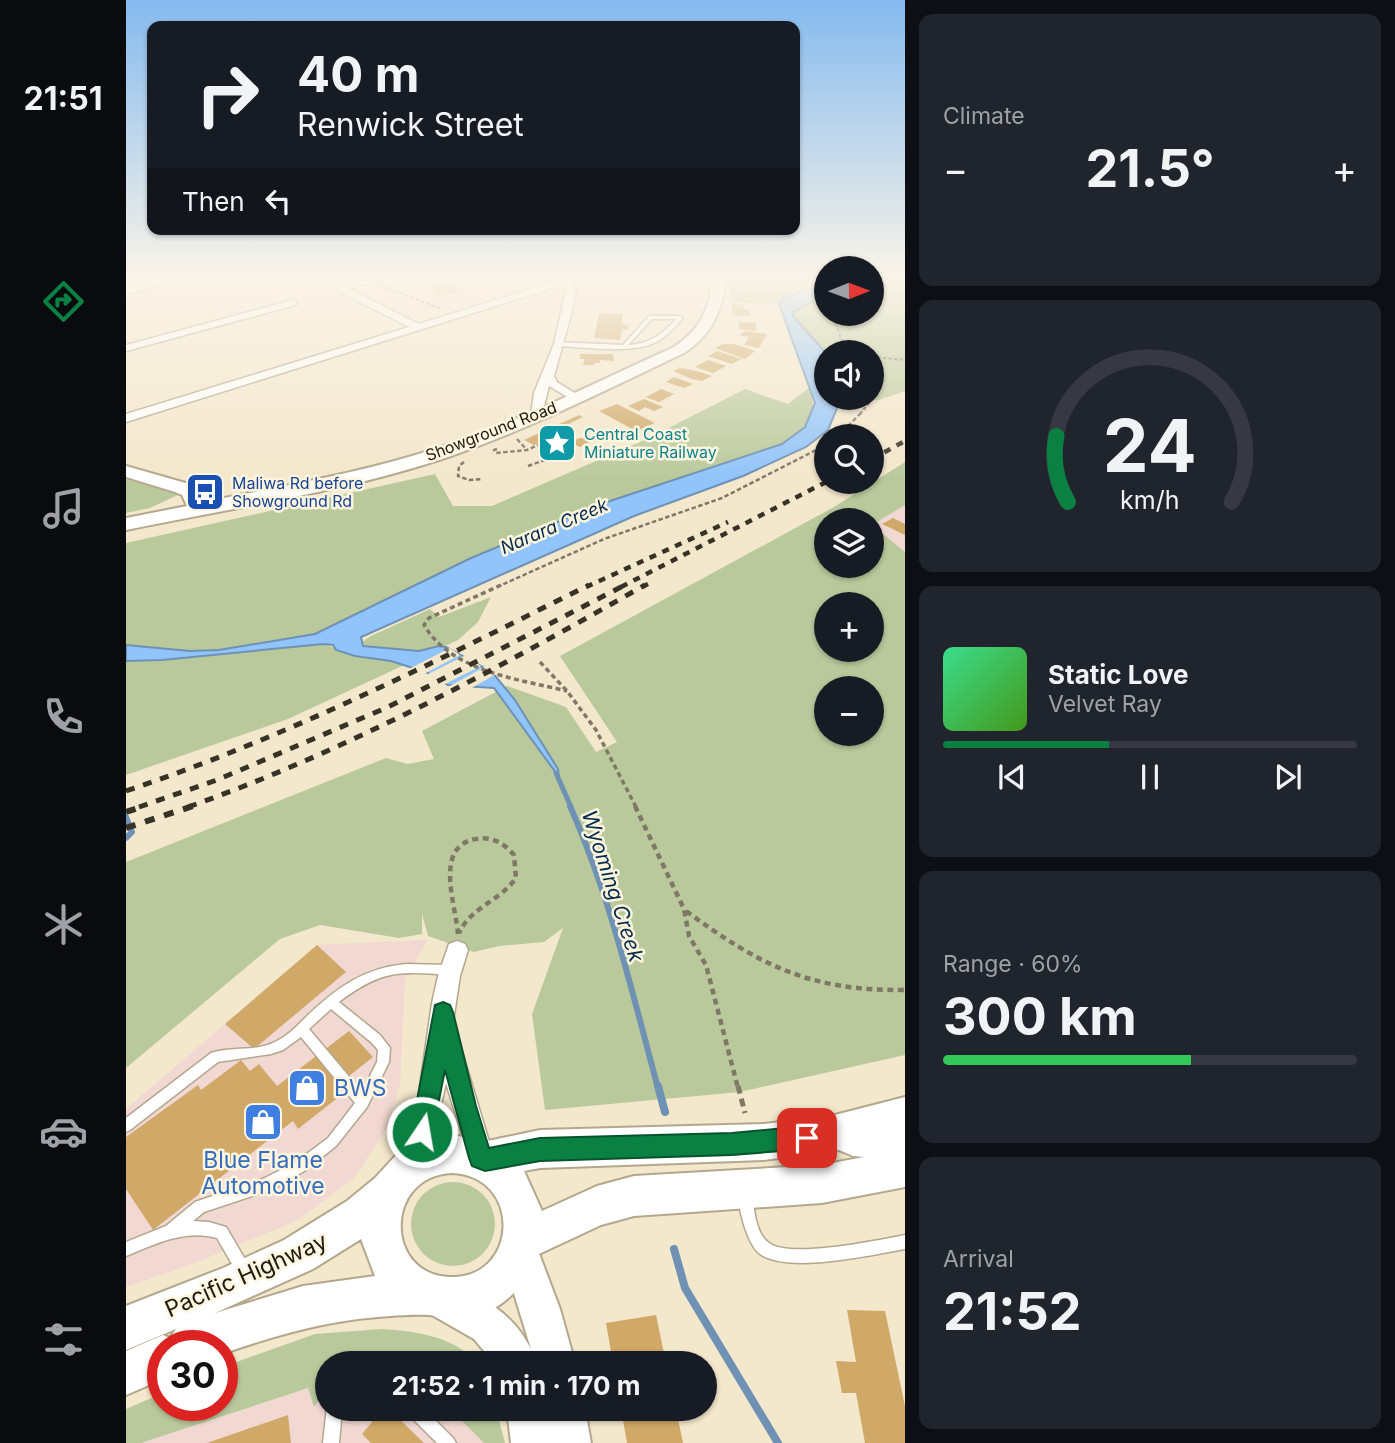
<!DOCTYPE html>
<meta charset="utf-8">
<style>
body{margin:0;font-family:Inter,sans-serif;background:#20242c;color:#f1f3f6;height:100vh;display:flex;flex-direction:column;font-size:26px;white-space:nowrap}
*{box-sizing:border-box;margin:0}
p{font-size:23px;color:#9ea1a6}
.icon{flex:none;width:38px;height:38px;fill:none;stroke:currentColor;stroke-width:2;stroke-linecap:round;stroke-linejoin:round}
.map{position:relative;flex:1;overflow:hidden}
.sheet{display:flex;flex-direction:column;gap:14px;padding:14px;background:#0d0f14;width:490px}
.sheet>*{flex:none}
.top-card{position:absolute;left:21px;top:21px;width:653px;height:214px;border-radius:14px;box-shadow:0 2px 5px #0004;background:#171b24;color:#f1f3f6;overflow:hidden}
.needle{width:46px;rotate:89deg}
.buttons{position:absolute;left:688px;top:256px;display:grid;gap:14px}
.buttons a{display:grid;place-items:center;width:70px;height:70px;border-radius:50%;background:#171b24;box-shadow:0 2px 5px #0004;font-size:35px}
.speed{position:absolute;left:21px;top:1330px;display:flex;gap:14px;font-size:35px;font-weight:700;text-align:center}
.speed>*{display:grid;place-content:center;width:91px;height:91px;border-radius:50%;background:#171b24;box-shadow:0 2px 5px #0004;line-height:1}
.speed .limit{border:10px solid #d22;background:#fff;color:#111}
.pin{position:absolute;display:grid;place-items:center;width:60px;height:60px;color:#fff;margin:-30px;border-radius:14px;box-shadow:0 4px 10px #0006}
.me{position:absolute;width:77px;margin:-38px;rotate:12deg;stroke-linejoin:round;filter:drop-shadow(0 0 5px #0008)}
.turn{display:flex;align-items:center;gap:24px;height:147px;padding:0 35px;font-size:32px}
.turn .icon{width:91px;height:91px;stroke-width:2.5}
.turn b{display:block;font-size:49px;line-height:60px}
.then{display:flex;align-items:center;height:66px;padding:0 35px;background:#0003;gap:14px;font-size:26px}
.big{font-size:52px;font-weight:700;line-height:1.1}
.sheet .widget{flex:1;display:flex;flex-direction:column;justify-content:center;gap:10px;min-width:0;padding:0 24px;border-radius:14px;background:#20242c}
.sheet .dial{align-items:center;gap:0}
.dial svg{height:182px;overflow:visible;fill:none;stroke:#363941;stroke-width:7;stroke-linecap:round;text-anchor:middle}
.dial text{fill:#f1f3f6;stroke:none}
.song{display:flex;align-items:center;gap:21px}
.cover{width:84px;height:84px;border-radius:10px;background:linear-gradient(135deg,hsl(150 70% 55%),hsl(100 70% 35%))}
.played{height:7px;border-radius:4px;background:linear-gradient(90deg,#0b8043 40%,#363941 40%)}
.keys{display:flex;justify-content:space-around;direction:ltr}
.heat{display:flex;justify-content:space-between;align-items:center;font-size:38px;direction:ltr}
.charge{height:10px;border-radius:5px;background:linear-gradient(90deg,#34c759 60%,#363941 0)}
.trip{position:absolute;left:189px;top:1351px;width:402px;height:70px;border-radius:35px;background:#171b24;box-shadow:0 2px 5px #0004;font-weight:700;line-height:70px;text-align:center}
main{display:flex;flex:1;min-height:0}
.tabs{display:flex;flex-direction:column;width:126px;justify-content:space-around;align-items:center;background:#090b0e;color:#9ea1a6}
.tabs .icon{width:49px;height:49px}
.tabs .current{color:#0b8043}
.tabs b{font-size:32px;color:#f1f3f6}
.map>svg:first-child{display:block}
.commercial{fill:#f2d8d3}
.green{fill:#bac99c;fill-rule:evenodd}
.water{fill:#91c4fa;stroke:#6e91b4;stroke-width:2}
.pier{fill:#f3e7cc}
.lines{fill:none;stroke-linecap:round;stroke-linejoin:round}
.stream-far2{stroke:#6e91b4;stroke-width:5}
.stream-far1{stroke:#6e91b4;stroke-width:6}
.stream{stroke:#6e91b4;stroke-width:8}
.building{fill:#d0a969}
.lane-casing{stroke:#b3a78e;stroke-width:3}
.street-casing{stroke:#b3a78e;stroke-width:3}
.secondary-casing{stroke:#b3a78e;stroke-width:4}
.primary-casing{stroke:#b3a78e;stroke-width:4}
.path-far4{stroke:#807866;stroke-width:2;stroke-dasharray:3.5 2;stroke-linecap:butt}
.path-far3{stroke:#807866;stroke-width:2.5;stroke-dasharray:4.5 2.5;stroke-linecap:butt}
.path-far2{stroke:#807866;stroke-width:3.5;stroke-dasharray:5 3.5;stroke-linecap:butt}
.path-far1{stroke:#807866;stroke-width:4.5;stroke-dasharray:6 4.5;stroke-linecap:butt}
.path{stroke:#807866;stroke-width:5;stroke-dasharray:8 5;stroke-linecap:butt}
.lane{fill:#fff;fill-rule:evenodd}
.street{fill:#fff;fill-rule:evenodd}
.secondary{fill:#fff;fill-rule:evenodd}
.primary{fill:#fff;fill-rule:evenodd}
.rail-far2{stroke:#373226;stroke-width:4.5;stroke-dasharray:7 7;stroke-linecap:butt}
.rail-far1{stroke:#373226;stroke-width:5;stroke-dasharray:9 9;stroke-linecap:butt}
.rail{stroke:#373226;stroke-width:6;stroke-dasharray:10 10;stroke-linecap:butt}
.route{fill:#0b8043;stroke:#07532c;stroke-width:2}
.labels{text-anchor:middle;dominant-baseline:central;stroke-width:5;stroke-linejoin:round;paint-order:stroke}
.far-street-label{font-size:16px;fill:#1e1a10;stroke:#fef5df}
.far-culture-label{font-size:16px;fill:#0d838f;stroke:#fef5df;text-anchor:start}
.far-transit-label{font-size:16px;fill:#164399;stroke:#fef5df;text-anchor:start}
.far-water-label{font-size:18px;font-style:italic;fill:#042b4c;stroke:#fef5df}
.water-label{font-size:21px;font-style:italic;fill:#042b4c;stroke:#fef5df}
.near-shop-label{font-size:23px;fill:#366cbe;stroke:#fef5df;text-anchor:start}
.near-street-label{font-size:23px;fill:#1e1a10;stroke:#fef5df}
</style>
<main>
<nav class="tabs">
<b>21:51</b>
<svg class="icon current" aria-label="directions" viewBox="0 0 24 24"><path d="M12 3l9 9-9 9-9-9zM9 14v-3h6M13 9l2 2-2 2"/></svg>
<svg class="icon" aria-label="music" viewBox="0 0 24 24"><path d="M9 18V5l10-2v13"/><circle cx="6" cy="18" r="3"/><circle cx="16" cy="16" r="3"/></svg>
<svg class="icon" aria-label="phone" viewBox="0 0 24 24"><path d="M5 4h4l2 5-3 2q2 4 5 5l2-3 5 2v4C11 20 4 13 5 4z"/></svg>
<svg class="icon" aria-label="climate" viewBox="0 0 24 24"><path d="M12 3v18M4 7l16 10M4 17L20 7"/></svg>
<svg class="icon" aria-label="car" viewBox="0 0 24 24"><path d="M5 17H2v-5l4-1 3-4h7l3 4 3 1v5h-3M9 17h6M6 11h13"/><circle cx="7" cy="17" r="2"/><circle cx="17" cy="17" r="2"/></svg>
<svg class="icon" aria-label="filters" viewBox="0 0 24 24"><path d="M4 7h16M4 17h16"/><circle cx="9" cy="7" r="2"/><circle cx="15" cy="17" r="2"/></svg>
</nav>
<div class="map">
<svg width="779" height="1443" viewBox="0 0 779 1443">
<rect width="100%" height="100%" fill="#f3e7cc"/>
<g class="commercial">
<path d="M779,505v47l-33,-27z"/>
<path d="M302,940l-23,39 -5,106 -13,43 -33,50 -56,42 -103,43 -69,24v-178l191,-164z"/>
<path d="M182,1388l6,19 13,-18v20h123l34,34h-343z"/>
</g>
<g class="green">
<path d="M603,277h97v6l-42,15 -5,6 -48,-2z"/>
<path d="M746,277h33v114l-26,9 -39,1 -1,-4h33v-45l-46,1 -33,-37v-4l33,-18v19h46v-34h8z"/>
<path d="M684,387c9,31 -5,40 -28,57l-178,59 -133,55 -156,76 -96,16 -29,1 -64,-6v-102l309,-69 18,32h39l155,-67 98,-50 43,15z"/>
<path d="M779,462v43l-33,20 33,27v503l-165,37 -195,18 -13,-96 31,-86 -19,14 -45,4 -25,6 -46,-16 -6,-22v20l-23,4 -79,-13 -40,14 -154,129v-206l260,-104 22,6 26,-5 -12,-28 85,-45 59,21 30,45 21,-10 -57,-86 274,-149zM700,520h46v45h-46zM700,604h46v45h-46zM700,688h46v45h-46z"/>
<path d="M0,479l52,16 -28,13 -24,5z"/>
<path d="M365,597l-13,25 -20,18 -170,79 -162,56v-114l36,-1 161,-16 24,8 24,-16 59,-27 9,8z"/>
<circle cx="327" cy="1224" r="42"/>
<path d="M256,1329c31,2 74,7 94,34h-73l-9,-9 -44,5 -4,4h-19v26l-13,18 -6,-19 -167,55h-15v-34l37,-16v12h59v-38l93,-33z"/>
<path d="M324,1409h46l9,34h-21z"/>
</g>
<path class="water" d="M700,283v11l-33,18v4l33,37v44h13l1,4 -12,29 -22,17 -63,29 -109,40 -273,121 2,9 56,5 20,-5 7,1 46,25 23,28 43,69 1,8 -65,-89 -46,-3 -20,-12 -37,-12 -36,-5 -19,-6 -3,-5 -10,-1 -161,16 -36,1v-16l64,6 29,-1 96,-16 156,-76 133,-55 178,-59 23,-17 10,-24 -36,-99 5,-6z"/>
<g class="pier">
<path d="M324,648l10,7 -38,20 -15,-5z"/>
<path d="M340,655l15,11 -38,19 -17,-10z"/>
<path d="M362,665l10,8 -30,17 -20,-3z"/>
</g>
<g class="lines">
<path class="stream-far2" d="M430,773l15,34"/>
<g class="stream-far1">
<path d="M444,806c40,90 62,186 88,282"/>
<path d="M0,817l6,15 -6,6"/>
</g>
<g class="stream">
<path d="M532,1086l7,26"/>
<path d="M548,1249l11,39 93,155"/>
</g>
</g>
<g class="building">
<path d="M318,282l17,8 -21,7 -10,-5 6,-2 -6,-3z"/>
<path d="M605,304l12,1 1,4h5l1,7 -17,-1z"/>
<path d="M473,313l24,1 -2,10 8,1 -1,5 -6,-1 -2,11 -26,-2z"/>
<path d="M613,322l17,1v8l-17,-2z"/>
<path d="M618,331l23,3 -8,14 -15,-3 5,-8 -9,-1z"/>
<path d="M597,344h11l21,7 -10,8 -30,-11z"/>
<path d="M591,351l24,8 -9,5 -24,-8z"/>
<path d="M454,354h33l1,7 -14,-1v3h-6v2h-11l2,-6h-5z"/>
<path d="M582,360l18,6 -13,7 -18,-6z"/>
<path d="M555,368l19,4 12,4 -10,5 -10,-2 -19,-8z"/>
<path d="M548,377l19,7 -9,4 -18,-6z"/>
<path d="M535,389l13,5 -15,8 -13,-5z"/>
<path d="M518,399l19,8 -9,4 -9,-4 -6,4 -11,-5z"/>
<path d="M491,404l38,19 -19,8 -37,-20z"/>
<path d="M453,415l4,2 -25,12 5,2 -29,14 -10,-5z"/>
<path d="M454,438l7,1 3,3 -10,5 -10,-5z"/>
<path d="M767,518l12,6v11l-23,-11z"/>
<path d="M191,945l29,27 -92,77 -29,-25z"/>
<path d="M223,1031l24,26 -39,31 6,8 -42,33 -5,-8 -140,109 -27,-41v-52l72,-52 3,5 40,-30 9,11 9,-7 18,22z"/>
<path d="M721,1310l38,1 20,95v37h-40l-9,-50h-14l-6,-32 20,1z"/>
<path d="M530,1315l10,48h-53l-7,-40z"/>
<path d="M240,1409h23l35,34h-53l-9,-9 10,-12 -9,-9z"/>
<path d="M495,1409h55l7,34h-56z"/>
<path d="M162,1415l3,28h-84z"/>
</g>
<g class="lines">
<defs>
<g id="lane">
<path d="M523,316h31l3,2c-8,9 -15,17 -25,23 -24,14 -73,6 -101,5l-3,-2 3,-2 66,3zM526,319h24c-13,15 -27,25 -48,26z"/>
<path d="M280,964l43,1 4,2 2,3 -2,3 -4,2c-50,-4 -68,-5 -110,27l41,33 10,13 -1,14 -22,45 -31,39 -30,24 -33,19 -69,23 -11,9 16,1 17,5 23,39 2,5 -2,5 -5,2 -5,-2 -22,-38c-32,-9 -62,6 -91,18v-14l40,-16 29,-24 70,-24 31,-16 32,-24 27,-35 -54,-66 -18,13 -12,4 -53,8 -88,68 -4,2v-14l85,-65c20,-7 44,-1 64,-11 13,-6 23,-17 33,-27 30,-28 56,-47 98,-51zM205,1009l41,34 6,7 -1,12 -15,30 -53,-63z"/>
<path d="M619,1191l5,2 2,5c3,15 4,36 17,45 21,16 110,-3 136,-8v14c-34,6 -117,25 -145,5 -8,-6 -13,-20 -16,-29 -2,-9 -7,-22 -4,-32z"/>
<path d="M201,1407v2h15l-3,34h-16z"/>
<path d="M280,1409h18l29,29 3,5h-19l-29,-29z"/>
</g>
<g id="street">
<path d="M45,277h17l-62,17v-6z"/>
<path d="M431,277l13,2 6,11 -4,21 -18,65 3,6 24,15 -10,2 -22,-13 -8,32 -10,-3 3,-22 20,-49 12,-54 -3,-5 -437,137v-8l283,-87 -71,-36v-4l35,-9v4l-24,7 70,35 141,-44z"/>
<path d="M167,300l3,1v4l-170,46v-6z"/>
<path d="M331,941l8,3 3,6 -8,26 -7,46 41,136 -4,9 -9,4 -9,-4 -26,-84 -13,57 -15,33 -9,4 -9,-4 -4,-9 20,-50 16,-111 6,-27 11,-32z"/>
</g>
<g id="secondary">
<path d="M588,277h13c-6,34 -13,56 -43,76 -76,36 -153,75 -233,103 -102,35 -219,52 -325,74v-12l61,-12 -5,-11 -7,-3 -49,-15v-11l63,18 8,4 7,14c78,-16 158,-29 234,-54 81,-26 158,-66 236,-101 30,-21 33,-36 40,-70z"/>
<path d="M393,1229l13,6 28,74 15,54h-81l-20,-24 -42,-24 -6,-14 6,-14 14,-6c36,15 66,31 85,68l-31,-101 6,-13z"/>
<path d="M381,1409h78l6,34h-80z"/>
</g>
<path id="primary" d="M779,1097v90l-83,16 -188,13 -33,9 -62,29c-15,36 -43,64 -85,65 -9,0 -18,-4 -26,-4 -22,-1 -48,2 -70,4 -47,6 -91,19 -136,35v-8h-59v33l-37,16v-44l37,-16 7,3 6,-9 -50,21v-44l97,-38 61,-28 63,-39 28,-23 23,-25 33,-15 28,-2 24,6 57,-12 224,-6 67,-8zM713,1150l14,6 11,1 -42,8 -188,11 -37,10 -55,25 -18,-40 16,-3 224,-8zM326,1173c71,3 67,106 -2,104 -66,-2 -66,-101 2,-104zM235,1239l14,37 -72,10 -88,27 98,-44z"/>
</defs>
<use href="#lane" class="lane-casing"/>
<use href="#street" class="street-casing"/>
<use href="#secondary" class="secondary-casing"/>
<use href="#primary" class="primary-casing"/>
<g class="path-far4">
<path d="M254,285l61,24"/>
<path d="M706,313l10,28 14,11"/>
<path d="M746,357l33,3"/>
<path d="M734,414l9,-11v-6"/>
</g>
<g class="path-far3">
<path d="M712,436l24,-24"/>
<path d="M391,439l10,11"/>
<path d="M371,449l-3,1 2,3 31,-3 39,-18"/>
<path d="M338,462l-5,4 -1,10 11,4 13,-1"/>
<path d="M402,466l37,-13 9,-7 -3,-5 -16,-3"/>
<path d="M371,587l107,-48 118,-41 104,-53"/>
</g>
<g class="path-far2">
<path d="M375,585l-72,33 -5,7c28,47 94,54 143,66"/>
<path d="M414,662l27,29 29,39 40,77"/>
</g>
<g class="path-far1">
<path d="M509,806l49,103 5,27 17,29 32,123"/>
<path d="M560,911c75,55 124,80 219,79"/>
<path d="M332,934c-2,-29 -25,-88 18,-95 16,-3 28,4 38,16l2,23c-16,23 -45,29 -57,55"/>
</g>
<path class="path" d="M612,1086l7,27"/>
<use href="#lane" class="lane"/>
<use href="#street" class="street"/>
<use href="#secondary" class="secondary"/>
<use href="#primary" class="primary"/>
<g class="rail-far2">
<path d="M746,459l33,-18"/>
<path d="M460,587l142,-65"/>
<path d="M495,587l207,-106"/>
<path d="M516,587l6,-3"/>
</g>
<g class="rail-far1">
<path d="M0,791c161,-54 311,-130 463,-206"/>
<path d="M13,807l78,-27 171,-73 237,-122"/>
<path d="M62,807c159,-56 311,-139 457,-222"/>
</g>
<g class="rail">
<path d="M0,812l18,-6"/>
<path d="M0,828l67,-22"/>
</g>
</g>
<linearGradient id="sky" x2="0" y2="1"><stop stop-color="#85baef"/><stop offset="0.58" stop-color="#faf4e8"/><stop offset="1" stop-color="#faf4e8" stop-opacity="0"/></linearGradient>
<rect width="779" height="479" fill="url(#sky)"/>
<path class="route" d="M317,1002l7,3 3,7 23,94 13,42 51,-10 192,-5 75,-7 8,4 3,8 -3,7 -8,4 -75,6 -192,6 -55,10 -13,-5 -3,-8 -24,-88 -14,70 -9,3 -8,-3 -3,-8 24,-127z"/>
<defs>
<symbol id="sight-square" viewBox="-11 -11 22 22"><rect x="-9" y="-9" width="18" height="18" rx="4" fill="#0f9aa8" stroke="#fef5df"/><path d="M0-6L1.8-2.2L6-1.7L2.9 1.2L3.7 5.4L0 3.3L-3.7 5.4L-2.9 1.2L-6-1.7L-1.8-2.2Z" fill="#fff"/></symbol>
<symbol id="bus-square" viewBox="-11 -11 22 22"><rect x="-9" y="-9" width="18" height="18" rx="4" fill="#1a4fb4" stroke="#fef5df"/><path d="M-5-6H5V4H4V6H2V4H-2V6H-4V4H-5ZM-3.5-4V0h7V-4ZM-3.5 1.2v1.5H-2V1.2ZM2 1.2v1.5H3.5V1.2Z" fill="#fff"/></symbol>
<symbol id="shop-square" viewBox="-11 -11 22 22"><rect x="-9" y="-9" width="18" height="18" rx="4" fill="#3f7fe0" stroke="#fef5df"/><path d="M-5-2.5h2.3a2.7 3.5 0 0 1 5.4 0H5L5.5 6h-11ZM-1.5-2.5h3a1.5 2.3 0 0 0-3 0Z" fill="#fff"/></symbol>
</defs>
<g fill-rule="evenodd">
<use href="#sight-square" x="409" y="421" width="44" height="44"/>
<use href="#bus-square" x="57" y="470" width="44" height="44"/>
<use href="#shop-square" x="159" y="1066" width="44" height="44"/>
<use href="#shop-square" x="115" y="1100" width="44" height="44"/>
</g>
<g class="labels">
<g class="far-street-label">
<text transform="translate(365 431) rotate(-21)">Showground Road</text>
</g>
<g class="far-culture-label">
<text x="458" y="434">Central Coast<tspan x="458" dy="18">Miniature Railway</tspan></text>
</g>
<g class="far-transit-label">
<text x="106" y="483">Maliwa Rd before<tspan x="106" dy="18">Showground Rd</tspan></text>
</g>
<g class="far-water-label">
<text transform="translate(428 526) rotate(-23)">Narara Creek</text>
</g>
<g class="water-label">
<text transform="translate(487 886) rotate(72)">Wyoming Creek</text>
</g>
<g class="near-shop-label">
<text x="208" y="1088">BWS</text>
<text x="137" y="1160" text-anchor="middle">Blue Flame<tspan x="137" dy="26">Automotive</tspan></text>
</g>
<g class="near-street-label">
<text transform="translate(120 1275) rotate(-24)">Pacific Highway</text>
</g>
</g>
</svg>
<div class="buttons">
<a><svg class="needle" viewBox="-14 -14 28 28"><path d="M0-13l5 13h-10z" fill="#e53935"/><path d="M0 13l5-13h-10z" fill="#9ea1a6"/></svg></a>
<a><svg class="icon" aria-label="sound" viewBox="0 0 24 24"><path d="M4 9h4l5-4v14l-5-4H4zM17 9q2 3 0 6"/></svg></a>
<a><svg class="icon" aria-label="search" viewBox="0 0 24 24"><circle cx="10" cy="10" r="6"/><path d="M15 15l6 6"/></svg></a>
<a><svg class="icon" aria-label="layers" viewBox="0 0 24 24"><path d="M12 4l9 5-9 5-9-5zM3 14l9 5 9-5"/></svg></a>
<a>+</a>
<a>−</a>
</div>
<div class="speed"><div class="limit">30</div></div>
<div class="pin" style="left:681px;top:1138px;background:#d93025"><svg class="icon" aria-label="arrive" viewBox="0 0 24 24"><path d="M6 21V4h12l-3 4 3 4H6"/></svg></div>
<svg class="me" style="left:296px;top:1132px" viewBox="-20 -20 40 40"><circle r="17" fill="#0b8043" stroke="#fff" stroke-width="3"/><path d="M0-11L8 9 0 5-8 9z" fill="#fff"/></svg>
<div class="trip">21:52 · 1 min · 170 m</div>
<div class="top-card">
<div class="turn"><svg class="icon" aria-label="right" viewBox="0 0 24 24"><path d="M7 20v-9h11M14 6l5 5-5 5"/></svg><div><b>40 m</b>Renwick Street</div></div>
<div class="then">Then<svg class="icon" aria-label="left" viewBox="0 0 24 24"><path d="M17 20v-9H6M10 6l-5 5 5 5"/></svg></div>
</div>
</div>
<section class="sheet">
<div class="widget"><p>Climate</p>
<div class="heat"><a>−</a><b class="big">21.5°</b><a>+</a></div>
</div>
<div class="widget dial"><svg viewBox="0 0 100 80">
<path d="M14 69A42 42 0 1 1 86 69"/>
<path d="M14 69A42 42 0 0 1 9 40" stroke="#0b8043"/>
<text x="50" y="56" font-size="32" font-weight="700">24</text>
<text x="50" y="72" font-size="11">km/h</text>
</svg></div>
<div class="widget">
<div class="song"><i class="cover"></i><div><b>Static Love</b><p>Velvet Ray</p></div></div>
<div class="played"></div>
<div class="keys"><svg class="icon" aria-label="previous" viewBox="0 0 24 24"><path d="M18 5L8 12l10 7zM5 5v14"/></svg><svg class="icon" aria-label="pause" viewBox="0 0 24 24"><path d="M8 5v14M16 5v14"/></svg><svg class="icon" aria-label="next" viewBox="0 0 24 24"><path d="M6 5l10 7-10 7zM19 5v14"/></svg></div>
</div>
<div class="widget"><p>Range · 60%</p><b class="big">300 km</b><div class="charge"></div></div>
<div class="widget"><p>Arrival</p><b class="big">21:52</b></div>
</section>
</main>
